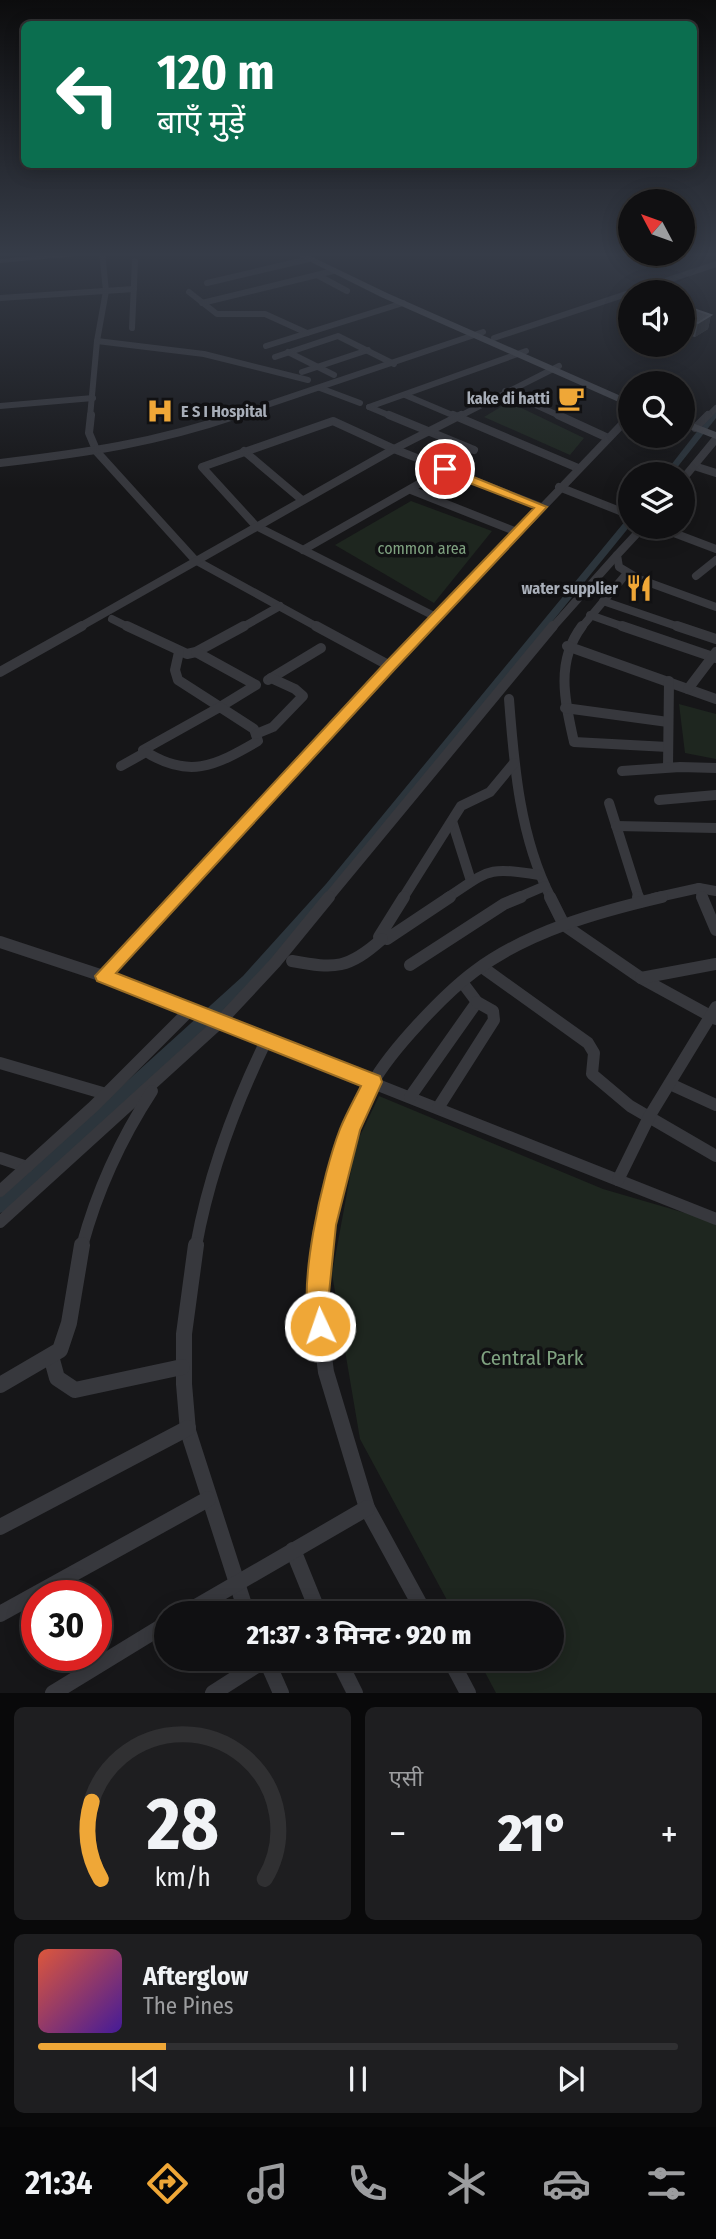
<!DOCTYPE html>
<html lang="hi">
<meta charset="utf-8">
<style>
body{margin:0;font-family:"Fira Sans Condensed","Noto Sans Devanagari",sans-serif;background:#1e1e20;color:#f1f3f6;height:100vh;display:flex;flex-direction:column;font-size:26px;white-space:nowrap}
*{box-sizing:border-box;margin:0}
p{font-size:23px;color:#9c9d9f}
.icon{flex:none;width:38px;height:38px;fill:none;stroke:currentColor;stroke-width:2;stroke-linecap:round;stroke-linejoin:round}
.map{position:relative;height:1693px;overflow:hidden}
.panel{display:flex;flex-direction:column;gap:14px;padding:14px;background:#09090a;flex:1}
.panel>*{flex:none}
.hud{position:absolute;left:21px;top:21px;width:676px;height:147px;border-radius:10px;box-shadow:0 4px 18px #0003,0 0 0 2px #303032;background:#0b6e4f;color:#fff;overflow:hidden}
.needle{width:46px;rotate:311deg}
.buttons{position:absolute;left:618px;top:189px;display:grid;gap:14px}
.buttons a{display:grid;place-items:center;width:77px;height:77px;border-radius:50%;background:#101012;box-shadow:0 4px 18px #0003,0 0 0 2px #303032;font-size:35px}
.speed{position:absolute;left:21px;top:1580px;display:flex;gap:14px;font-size:35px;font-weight:700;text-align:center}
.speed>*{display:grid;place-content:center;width:91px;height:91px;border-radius:50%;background:#101012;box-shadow:0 4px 18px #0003,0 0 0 2px #303032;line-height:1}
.speed .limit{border:10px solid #d22;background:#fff;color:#111}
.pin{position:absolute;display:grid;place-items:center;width:60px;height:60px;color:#fff;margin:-30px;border:4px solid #fff;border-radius:50%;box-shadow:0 2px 7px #0007}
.me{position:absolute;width:77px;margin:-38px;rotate:357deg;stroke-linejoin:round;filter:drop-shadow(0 0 5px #0008)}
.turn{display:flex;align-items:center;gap:24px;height:147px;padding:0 21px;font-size:32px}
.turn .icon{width:91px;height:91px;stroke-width:2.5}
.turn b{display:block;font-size:49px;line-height:60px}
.big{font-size:52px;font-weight:800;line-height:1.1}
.panel .widget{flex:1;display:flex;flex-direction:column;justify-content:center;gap:10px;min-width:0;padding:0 24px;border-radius:10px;background:#1e1e20}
.panel .dial{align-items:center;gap:0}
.dial svg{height:182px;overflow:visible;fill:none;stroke:#303032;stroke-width:7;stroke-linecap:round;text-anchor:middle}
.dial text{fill:#f1f3f6;stroke:none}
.song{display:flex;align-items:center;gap:21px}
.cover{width:84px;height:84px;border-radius:10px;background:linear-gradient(135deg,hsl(10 70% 55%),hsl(260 70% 35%))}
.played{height:7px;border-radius:4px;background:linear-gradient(90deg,#efa737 20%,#303032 20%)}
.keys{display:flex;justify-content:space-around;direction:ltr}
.heat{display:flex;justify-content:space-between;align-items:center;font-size:38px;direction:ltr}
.panel .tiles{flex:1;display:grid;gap:14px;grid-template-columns:1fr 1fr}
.widget:last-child{grid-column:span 2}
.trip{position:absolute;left:154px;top:1601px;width:410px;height:70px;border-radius:35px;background:#101012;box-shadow:0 4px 18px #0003,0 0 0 2px #303032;font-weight:800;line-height:70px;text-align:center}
.tabs{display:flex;height:112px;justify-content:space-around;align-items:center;background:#060607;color:#9c9d9f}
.tabs .icon{width:49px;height:49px}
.tabs .on{color:#efa737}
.tabs b{font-size:32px;color:#f1f3f6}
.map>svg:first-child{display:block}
.green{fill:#1e261f}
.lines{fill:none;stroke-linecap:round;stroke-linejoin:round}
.canal{fill:#2c353c;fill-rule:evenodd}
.street-far4{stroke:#37383d;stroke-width:6}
.street-far3{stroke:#37383d;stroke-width:8}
.street-far2{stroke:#37383d;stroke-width:10}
.street-far1{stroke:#37383d;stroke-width:12}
.street{stroke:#37383d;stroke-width:16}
.secondary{fill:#45474d;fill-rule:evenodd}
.wall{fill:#47494d}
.shaded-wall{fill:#2f3033}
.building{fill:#525459;stroke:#5f6268;stroke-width:2}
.route{fill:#efa737;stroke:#9b6d24;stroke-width:2}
.labels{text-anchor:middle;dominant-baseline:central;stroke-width:7;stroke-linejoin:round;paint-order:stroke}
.far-poi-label{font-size:16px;font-weight:bold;fill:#a8aeb8;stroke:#111113;text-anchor:end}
.far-park-label{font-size:16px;fill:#7fa280;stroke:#111113}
.near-park-label{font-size:21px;fill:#7fa280;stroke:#111113}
</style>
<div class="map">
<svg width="716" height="1693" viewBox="0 0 716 1693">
<rect width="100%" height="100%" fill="#161618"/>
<g class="green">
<path d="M509,402l75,36 -14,17 -86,-38z"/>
<path d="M411,501l81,30 -58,72 -99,-58z"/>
<path d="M679,704l37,10v45l-31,-6z"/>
<path d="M379,1096l224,93 113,33v471h-220l-18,-34h73v-45l-97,-1 -94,-174 -28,-165 24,-130z"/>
</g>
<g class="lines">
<g class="canal">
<path d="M713,411h3v7l-44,56h-8z"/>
<path d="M626,520h4v6l-296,364 -81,94 -247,227 -6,2v-17l243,-220 83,-92z"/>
</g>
<g class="street-far4">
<path d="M317,275l30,16"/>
<path d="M207,283l102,-24"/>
<path d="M189,292l28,22h48l42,19"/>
<path d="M0,298l134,-9"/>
<path d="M202,303l131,-32"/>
<path d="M132,328l3,-67"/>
<path d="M494,338l222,-74"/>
<path d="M97,341l107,13 104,26"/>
<path d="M266,346l137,-43"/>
<path d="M288,352l46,23"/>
<path d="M275,357l63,-21 56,28"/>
<path d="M302,372l66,-22"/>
<path d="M320,388l40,15"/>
<path d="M505,391l57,26"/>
<path d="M405,395l52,22"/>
<path d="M0,406l93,-8"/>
<path d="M369,407l157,-56"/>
<path d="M369,407l24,10"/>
<path d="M90,417l7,-76 9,-50 -4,-39"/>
<path d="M231,417l252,-85"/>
<path d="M458,417l101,-51"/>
<path d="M707,417l9,-9"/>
</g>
<g class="street-far3">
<path d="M91,415l-2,18 8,19 98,108 124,68"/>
<path d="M389,415l85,35"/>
<path d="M453,415l125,53"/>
<path d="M558,415l50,23"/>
<path d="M695,428l13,-13"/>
<path d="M244,451l58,49"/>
<path d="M0,463c85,-10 155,-20 237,-48"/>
<path d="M694,466l22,7"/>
<path d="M682,480l33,-40"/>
<path d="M559,487l71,28"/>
<path d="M411,490l106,42"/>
<path d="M643,527l-26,28 2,12 20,12 77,28"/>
<path d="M658,527l58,22"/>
<path d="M303,550l142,-81"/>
<path d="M696,576l20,-16"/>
<path d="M603,601l79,27"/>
<path d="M590,615l37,13"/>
<path d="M436,617l-180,-91 -54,-59 131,-46 61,28 147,58"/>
<path d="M112,619l18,9"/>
<path d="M78,628l316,-179 67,-34"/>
<path d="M241,628l39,-22"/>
<path d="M427,628l203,-212"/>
<path d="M552,628l65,-73"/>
<path d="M581,628l46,-55"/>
</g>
<g class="street-far2">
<path d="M127,626l60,28 9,-2 48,-26"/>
<path d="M316,626l74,40"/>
<path d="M582,626c-27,36 -17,76 -8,116l94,5"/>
<path d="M622,626l94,32"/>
<path d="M677,626l39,13"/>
<path d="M567,646l149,53"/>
<path d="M179,652l-4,18 3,10 42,27"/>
<path d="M196,652l60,33 -36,22"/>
<path d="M0,672l82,-46"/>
<path d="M268,680l53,-32"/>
<path d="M688,689l28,-37"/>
<path d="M509,699c5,67 11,139 42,199"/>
<path d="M220,707l34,22 4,12c-43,25 -70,39 -115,9z"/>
<path d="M565,708l103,14"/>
<path d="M256,734l17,-7 30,-31 -8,-7 -24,-11"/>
<path d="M121,766l25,-14"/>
<path d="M668,767l1,-86"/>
<path d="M622,771l58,-4 36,1"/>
<path d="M659,800l57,-5"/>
<path d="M609,803l30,95"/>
<path d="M452,821l19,60"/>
<path d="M616,826l100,2"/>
<path d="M699,888l4,10"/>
<path d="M175,898l254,-272"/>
<path d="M328,898l225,-272"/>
<path d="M403,898l58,-92 29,-14 24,-29"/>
<path d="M447,898c44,-29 39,-31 92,-23"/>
<path d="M517,898l28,-12"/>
<path d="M654,898l45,-10 17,3"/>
</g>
<g class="street-far1">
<path d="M404,897l-25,40 8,2 63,-42"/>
<path d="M550,897l14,28 77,53 75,41"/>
<path d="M638,897l2,5"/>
<path d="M702,897l14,33"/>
<path d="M0,942l103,34 613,243"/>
<path d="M292,961c44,8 56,8 90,-22"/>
<path d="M410,965l94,-61 17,-7"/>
<path d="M482,967l106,76 6,10 -2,21 38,32 86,50"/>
<path d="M103,976l73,-79"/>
<path d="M641,978l75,-14"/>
<path d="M0,1063l106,31"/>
<path d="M670,1084l46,21"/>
<path d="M410,1097l67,-95 -15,-20"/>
<path d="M438,1108l56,-88 -1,-9 -16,-9"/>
<path d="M0,1158l27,9"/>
<path d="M618,1180l31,-63 67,-110"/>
<path d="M0,1191l94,-85 95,-95"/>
<path d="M0,1222l219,-199 56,-60 54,-66"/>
<path d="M82,1246c15,-55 38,-106 70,-155"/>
<path d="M196,1246c13,-72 38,-139 70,-205"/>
<path d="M323,1246c5,-54 22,-113 49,-162 19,-34 72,-90 103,-113 54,-40 123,-59 187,-74"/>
</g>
<g class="street">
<path d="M196,1245l-12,89v50l4,47 59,183"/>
<path d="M323,1245l-6,58 9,69 41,136 58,106"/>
<path d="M51,1356l6,22 18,12 107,-23"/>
<path d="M0,1385l60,-35 9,-27 13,-78"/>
<path d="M0,1527l188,-99"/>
<path d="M293,1550l26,64"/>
<path d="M0,1614l208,-115"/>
<path d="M184,1614l183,-106"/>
<path d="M266,1659l15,34"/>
<path d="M338,1659l17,34"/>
<path d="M450,1659l18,34"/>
<path d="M53,1693l113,-69"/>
<path d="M213,1693l53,-34"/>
</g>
<g class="secondary">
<path d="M83,252h38l-121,11v-4z"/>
<path d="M291,252h11l85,41 243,107v7l-249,-110z"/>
<path d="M682,419l34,13v7l-34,-13z"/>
</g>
</g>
<path class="wall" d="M682,305l29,10 -3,14 -13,8 -13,-3z"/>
<path class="shaded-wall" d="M711,315l-3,14 -13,8 3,-14z"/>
<path class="building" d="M682,305l29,10 -13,8 -16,-4z"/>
<linearGradient id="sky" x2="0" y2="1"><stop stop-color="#0c0c0d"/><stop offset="0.52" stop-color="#363c48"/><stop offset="1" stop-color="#363c48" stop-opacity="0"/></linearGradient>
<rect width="716" height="489" fill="url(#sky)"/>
<path class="route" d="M441,467h8l98,40 -152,162 -279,304 264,103 2,6 -22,48 -24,95 -8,78 3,23 -3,8 -8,3 -8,-3c-17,-42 11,-161 28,-205 6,-15 14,-29 21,-43l-264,-105 -2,-5 290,-313 149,-155 -93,-36z"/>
<defs>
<symbol id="cafe-bare" viewBox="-9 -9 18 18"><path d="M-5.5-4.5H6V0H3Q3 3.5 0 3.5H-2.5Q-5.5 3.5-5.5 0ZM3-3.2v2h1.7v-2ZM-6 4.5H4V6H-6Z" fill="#efa737" stroke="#111113" stroke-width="2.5" paint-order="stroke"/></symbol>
<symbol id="hospital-bare" viewBox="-9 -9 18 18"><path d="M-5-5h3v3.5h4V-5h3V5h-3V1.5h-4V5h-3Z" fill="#efa737" stroke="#111113" stroke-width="2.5" paint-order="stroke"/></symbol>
<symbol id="restaurant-bare" viewBox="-9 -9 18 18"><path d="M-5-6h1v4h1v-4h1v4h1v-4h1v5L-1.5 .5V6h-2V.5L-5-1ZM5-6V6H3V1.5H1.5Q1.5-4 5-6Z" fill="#efa737" stroke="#111113" stroke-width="2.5" paint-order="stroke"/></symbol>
</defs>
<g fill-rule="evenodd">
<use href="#cafe-bare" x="552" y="379" width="38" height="38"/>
<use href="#hospital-bare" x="141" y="392" width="38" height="38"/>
<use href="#restaurant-bare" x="620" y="569" width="38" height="38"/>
</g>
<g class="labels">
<g class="far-poi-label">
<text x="550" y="398">kake di hatti</text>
<text x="181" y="411" text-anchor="start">E S I Hospital</text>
<text x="618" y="588">water supplier</text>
</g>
<g class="far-park-label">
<text x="422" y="548">common area</text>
</g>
<g class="near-park-label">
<text x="532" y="1358">Central Park</text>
</g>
</g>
</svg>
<div class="buttons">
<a><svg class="needle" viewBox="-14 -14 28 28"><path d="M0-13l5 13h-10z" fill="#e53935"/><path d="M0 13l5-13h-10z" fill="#9c9d9f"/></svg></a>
<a><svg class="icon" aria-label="sound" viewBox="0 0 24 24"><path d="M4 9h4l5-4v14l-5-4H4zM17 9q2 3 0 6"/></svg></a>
<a><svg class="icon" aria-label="search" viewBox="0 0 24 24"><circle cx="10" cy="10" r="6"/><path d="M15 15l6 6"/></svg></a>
<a><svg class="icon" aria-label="layers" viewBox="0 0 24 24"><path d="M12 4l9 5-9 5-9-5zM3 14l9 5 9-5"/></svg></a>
</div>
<div class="speed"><div class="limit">30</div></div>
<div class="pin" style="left:445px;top:469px;background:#d93025"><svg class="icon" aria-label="arrive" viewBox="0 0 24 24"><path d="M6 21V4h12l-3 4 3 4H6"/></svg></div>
<svg class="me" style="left:320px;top:1326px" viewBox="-20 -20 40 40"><circle r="17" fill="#efa737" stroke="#fff" stroke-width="3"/><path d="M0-11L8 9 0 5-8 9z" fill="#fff"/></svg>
<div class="trip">21:37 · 3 मिनट · 920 m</div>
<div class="hud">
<div class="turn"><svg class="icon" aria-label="left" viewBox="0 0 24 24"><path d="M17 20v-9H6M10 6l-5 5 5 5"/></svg><div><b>120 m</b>बाएँ मुड़ें</div></div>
</div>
</div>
<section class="panel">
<div class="tiles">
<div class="widget dial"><svg viewBox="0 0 100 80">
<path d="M14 69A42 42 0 1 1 86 69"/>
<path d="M14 69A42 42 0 0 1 10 35" stroke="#efa737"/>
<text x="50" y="56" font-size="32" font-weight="700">28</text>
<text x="50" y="72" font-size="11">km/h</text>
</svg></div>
<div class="widget"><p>एसी</p>
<div class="heat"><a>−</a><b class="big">21°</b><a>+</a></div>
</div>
<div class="widget">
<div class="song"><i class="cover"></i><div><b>Afterglow</b><p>The Pines</p></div></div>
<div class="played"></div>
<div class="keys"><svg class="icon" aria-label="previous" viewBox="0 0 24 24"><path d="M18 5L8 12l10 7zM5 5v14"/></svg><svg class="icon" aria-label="pause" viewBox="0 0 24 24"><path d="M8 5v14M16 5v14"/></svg><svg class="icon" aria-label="next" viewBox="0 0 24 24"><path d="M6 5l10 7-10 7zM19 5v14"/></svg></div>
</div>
</div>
</section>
<nav class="tabs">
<b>21:34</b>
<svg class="icon on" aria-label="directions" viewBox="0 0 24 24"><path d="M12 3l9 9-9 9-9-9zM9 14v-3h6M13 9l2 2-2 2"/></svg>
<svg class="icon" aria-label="music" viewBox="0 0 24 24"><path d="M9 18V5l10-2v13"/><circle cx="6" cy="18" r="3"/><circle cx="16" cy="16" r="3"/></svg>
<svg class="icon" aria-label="phone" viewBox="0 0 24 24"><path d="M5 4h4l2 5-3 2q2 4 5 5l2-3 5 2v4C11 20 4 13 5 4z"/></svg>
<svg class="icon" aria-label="climate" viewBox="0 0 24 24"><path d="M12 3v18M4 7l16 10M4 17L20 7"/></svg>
<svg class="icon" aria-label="car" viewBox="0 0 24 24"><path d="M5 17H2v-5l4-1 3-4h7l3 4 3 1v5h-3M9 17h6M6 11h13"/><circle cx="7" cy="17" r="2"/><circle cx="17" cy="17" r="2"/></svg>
<svg class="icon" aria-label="filters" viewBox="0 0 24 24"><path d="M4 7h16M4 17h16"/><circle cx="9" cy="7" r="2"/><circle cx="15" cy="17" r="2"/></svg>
</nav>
